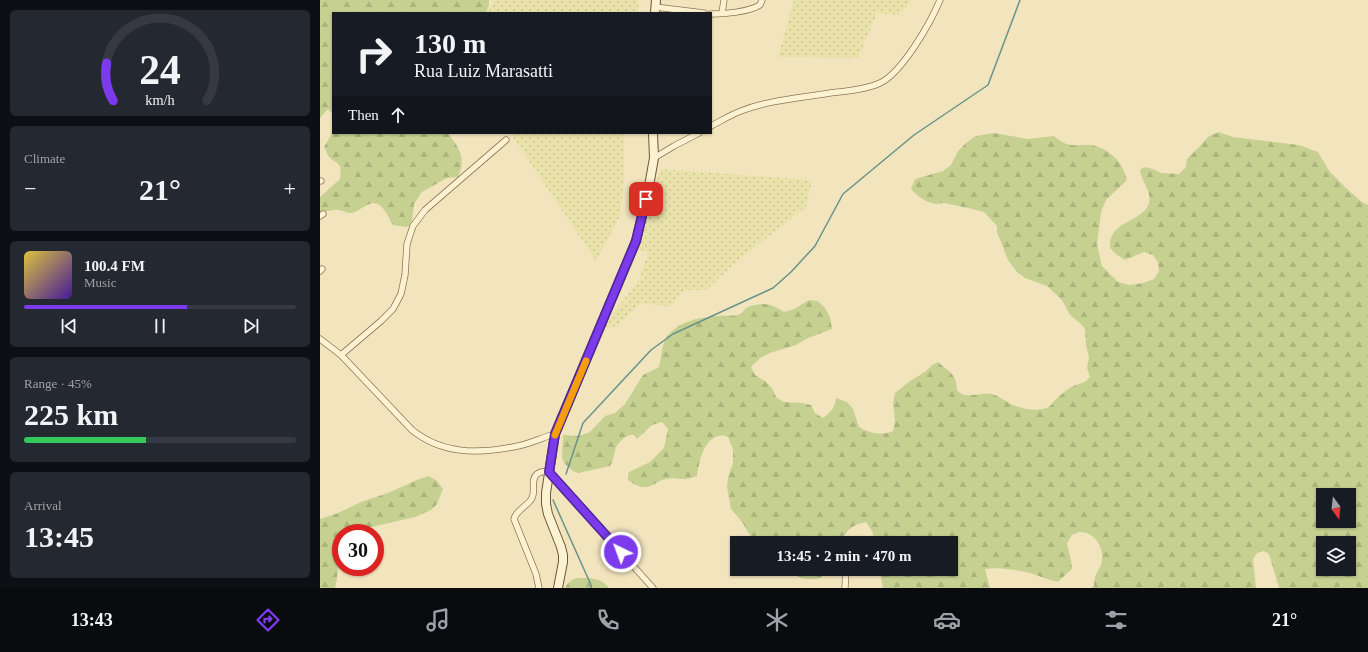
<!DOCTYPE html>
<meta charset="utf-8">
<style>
body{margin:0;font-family:"Times New Roman",serif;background:#242831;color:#f1f3f6;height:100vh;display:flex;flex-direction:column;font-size:15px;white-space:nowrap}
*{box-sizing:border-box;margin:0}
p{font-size:13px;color:#9ea1a6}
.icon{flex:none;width:22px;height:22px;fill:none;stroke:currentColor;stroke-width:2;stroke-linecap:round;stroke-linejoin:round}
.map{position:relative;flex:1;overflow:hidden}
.sheet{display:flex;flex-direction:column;gap:10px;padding:10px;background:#0d0f14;width:320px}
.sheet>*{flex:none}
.top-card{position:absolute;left:12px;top:12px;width:380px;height:122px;border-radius:0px;box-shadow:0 1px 3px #0004;background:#171b24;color:#f1f3f6;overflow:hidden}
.needle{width:26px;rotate:165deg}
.controls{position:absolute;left:996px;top:488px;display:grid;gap:8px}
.controls a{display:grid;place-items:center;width:40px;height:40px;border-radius:0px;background:#171b24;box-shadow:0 1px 3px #0004;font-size:20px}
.speed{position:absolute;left:12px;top:524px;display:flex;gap:8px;font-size:20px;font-weight:700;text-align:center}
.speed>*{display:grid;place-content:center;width:52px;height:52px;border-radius:50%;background:#171b24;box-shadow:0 1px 3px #0004;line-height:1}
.speed .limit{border:6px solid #d22;background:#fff;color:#111}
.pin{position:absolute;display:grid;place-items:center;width:34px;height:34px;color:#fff;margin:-17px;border-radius:8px;box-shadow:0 2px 6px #0006}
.me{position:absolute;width:44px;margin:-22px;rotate:318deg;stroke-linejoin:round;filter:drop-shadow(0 0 3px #0008)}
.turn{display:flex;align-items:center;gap:14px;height:84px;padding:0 16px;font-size:18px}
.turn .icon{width:52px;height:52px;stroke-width:2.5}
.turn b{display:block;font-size:28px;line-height:34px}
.then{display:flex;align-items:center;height:38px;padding:0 16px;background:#0003;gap:8px;font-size:15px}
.big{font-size:30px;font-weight:700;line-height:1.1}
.sheet .widget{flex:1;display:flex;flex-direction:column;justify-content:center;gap:6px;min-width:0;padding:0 14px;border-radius:6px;background:#242831}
.sheet .dial{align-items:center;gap:0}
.dial svg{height:104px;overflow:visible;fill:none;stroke:#363941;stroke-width:7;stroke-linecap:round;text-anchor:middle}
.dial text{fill:#f1f3f6;stroke:none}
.song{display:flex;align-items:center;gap:12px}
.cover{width:48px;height:48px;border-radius:6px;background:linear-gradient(135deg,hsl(50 70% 55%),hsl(260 70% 35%))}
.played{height:4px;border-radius:2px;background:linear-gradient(90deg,#7c3aed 60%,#363941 60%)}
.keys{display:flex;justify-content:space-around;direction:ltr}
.heat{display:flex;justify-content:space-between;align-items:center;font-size:22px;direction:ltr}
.charge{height:6px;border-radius:3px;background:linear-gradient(90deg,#34c759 45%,#363941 0)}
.trip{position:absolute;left:410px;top:536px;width:228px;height:40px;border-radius:0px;background:#171b24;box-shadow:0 1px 3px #0004;font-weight:700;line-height:40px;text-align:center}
.dock{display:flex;height:64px;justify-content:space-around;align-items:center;background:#090b0e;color:#9ea1a6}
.dock .icon{width:28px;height:28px}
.dock .active{color:#7c3aed}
.dock b{font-size:18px;color:#f1f3f6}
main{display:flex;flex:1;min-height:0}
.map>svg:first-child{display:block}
.farmland{fill:url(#farmland-dots)}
.forest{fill:url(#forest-firs);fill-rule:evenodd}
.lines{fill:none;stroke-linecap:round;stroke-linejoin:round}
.stream{stroke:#68928a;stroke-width:1.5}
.street-casing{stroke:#8d7555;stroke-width:7}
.secondary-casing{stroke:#6e5638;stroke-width:10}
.street{stroke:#fcf2d2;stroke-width:5.5}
.secondary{stroke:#fcf2d2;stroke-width:8}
.route-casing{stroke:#51269a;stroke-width:10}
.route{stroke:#7c3aed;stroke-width:7}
.slow{stroke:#f59e0b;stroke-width:7}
</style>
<main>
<section class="sheet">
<div class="widget dial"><svg viewBox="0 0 100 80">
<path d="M14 69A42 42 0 1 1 86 69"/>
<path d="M14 69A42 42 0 0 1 9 40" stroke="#7c3aed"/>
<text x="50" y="56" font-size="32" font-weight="700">24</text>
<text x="50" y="72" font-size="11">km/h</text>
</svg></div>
<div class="widget"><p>Climate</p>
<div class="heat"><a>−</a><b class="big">21°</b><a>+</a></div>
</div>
<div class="widget">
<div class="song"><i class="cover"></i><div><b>100.4 FM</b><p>Music</p></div></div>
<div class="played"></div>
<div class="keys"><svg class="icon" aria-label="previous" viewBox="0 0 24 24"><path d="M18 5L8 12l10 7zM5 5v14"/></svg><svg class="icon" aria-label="pause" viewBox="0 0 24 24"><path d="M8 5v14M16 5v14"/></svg><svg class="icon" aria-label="next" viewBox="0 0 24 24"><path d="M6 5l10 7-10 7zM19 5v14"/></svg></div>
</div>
<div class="widget"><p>Range · 45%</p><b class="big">225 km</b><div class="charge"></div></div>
<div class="widget"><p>Arrival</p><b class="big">13:45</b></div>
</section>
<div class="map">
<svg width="1048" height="588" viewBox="0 0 1048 588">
<defs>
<pattern id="farmland-dots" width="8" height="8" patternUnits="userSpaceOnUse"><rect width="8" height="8" fill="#e9e2ab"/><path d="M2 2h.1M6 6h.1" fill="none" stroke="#c9c293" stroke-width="1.8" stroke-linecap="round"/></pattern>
<pattern id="forest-firs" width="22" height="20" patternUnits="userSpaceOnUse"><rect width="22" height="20" fill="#c6d191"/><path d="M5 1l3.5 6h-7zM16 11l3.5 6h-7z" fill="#abb47c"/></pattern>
</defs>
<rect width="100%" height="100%" fill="#f2e5be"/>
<g class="farmland">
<path d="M175,0h143v13h-151z"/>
<path d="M474,0h118l-13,15 -22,-2 -19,45 -80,-1z"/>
<path d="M190,133h114v46l-4,37 -24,45z"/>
<path d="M340,169l152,11 -6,27 -70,55 -30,28h-22l-14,17 -29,-4 -24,23 -17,4 39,-50 9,-27 -9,-4z"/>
</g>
<g class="forest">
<path d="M0,0h169v5l-3,8h-153v101l-5,-5 -8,9z"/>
<path d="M13,132v1h115c11,15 19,25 10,44l-11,1 -25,14 -8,12 -2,17 -3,5 -3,1 -13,-2c-8,-14 -13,-30 -31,-17 -4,2 -7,5 -12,5 -4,0 -8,-3 -12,-3 -6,-1 -12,2 -18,4v-17l20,-18c2,-16 0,-13 -10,-21 -3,-3 -4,-8 -6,-11z"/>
<path d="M899,132l14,5 66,8 19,7 12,20 16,16 16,14 6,3v383h-89l-9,-31 -2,-4 -5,-2 -6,2 -4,6 3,29h-165l3,-2c0,-3 0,-6 1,-9 2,-6 7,-11 7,-18 2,-11 -8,-27 -21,-27 -3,0 -6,2 -9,3l-5,8 4,18 1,8 -14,13c-10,-2 -18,-6 -28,-9 -15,-3 -29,-6 -45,-4l5,19h-107l-4,-19h72v-26h-76l-3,-12 -6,-9c-18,4 -16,8 -28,21h-82l-9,-12 -4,-8 -12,-14 -4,-22 1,-10 5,-14v-14l-5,-12c-2,-1 -6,-2 -9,-1 -16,3 -20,27 -22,40 -16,7 -19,0 -31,3 -8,1 -13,8 -21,8 -5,1 -13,-4 -17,-7v-5l1,-3 21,-10 14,-14 4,-19 -6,-7 -10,3 -15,14 -3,-4c-6,0 -8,1 -12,5 -11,9 -5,16 -12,26l-31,7 -6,-2 -9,-8 -2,-6 1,-22 16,1 11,-4 15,-16 10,-3 10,-9 18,-29 16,-8c3,-10 2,-23 9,-32 12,-14 33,-18 50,-19 8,-1 14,1 22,-2 2,-1 4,-4 6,-6 5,-3 12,-4 18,-4 7,0 14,4 20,8l10,-3 15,-9 9,1 7,7 5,9 2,12 -26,10 -10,6 -26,8 -11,6 -8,8 4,8 10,6 7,7 4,9 8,5 18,1 9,2 4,8 8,5c7,-5 12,-10 13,-20l11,4 6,7 6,18c10,6 22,9 34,4l2,-10 -2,-18 2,-10 15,-12 15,-9 7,-7 6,-3c11,10 19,12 19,28 9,11 23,1 35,4 7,2 13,7 19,10 11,5 29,9 39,2 3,-2 2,-3 4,-5 4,-4 10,-9 14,-12 7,-5 17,-5 22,-12l-3,-9 2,-11 -3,-11 -1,-17 -3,-4 -12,-10 -8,-15 -15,-14 -22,-8 -9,-7 -8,-11 -11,-28v-6l-13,-14 -16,-4 -24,-5 -9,1 -9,-3 -8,-5 -7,-7 4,-10 28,-8 8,-6 7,-14 9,-9 9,-6 18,-3 33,6 27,-3c3,2 6,5 10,7 8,4 18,1 27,2 18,3 32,17 36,35l-21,20 -5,12 -4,33 5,21 16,16 12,3 13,-2 11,-4 5,-8 -1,-9 -5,-7 -9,-3 -19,8 -8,-5 -7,-7c-2,-28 34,-26 39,-45 3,-12 -8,-22 -9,-33l4,-3 9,2 8,4 18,1 7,-7 1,-8 12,-12 10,-11zM1003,495h26v26h-26zM1003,543h26v26h-26z"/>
<path d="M109,476l8,5 6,8 -6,15 -6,6 -16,7 -52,12 -4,4h-18c0,10 -1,17 -2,26 -2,10 -1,20 -4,29h-15v-69l18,-6 23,-11 27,-9 31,-14z"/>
<path d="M473,569h31l-3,9c-10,2 -25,3 -28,-9z"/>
<path d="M257,578c12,0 24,-1 32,10h-44c3,-6 6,-8 12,-10z"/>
</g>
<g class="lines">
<g class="stream">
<path d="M246,474l17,-51 68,-73 22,-16 100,-46 18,-16 24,-26 28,-52 71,-59 74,-50 32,-85"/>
<path d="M233,500l38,85v3"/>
</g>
<defs>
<g id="street">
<path d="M335,7l49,6"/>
<path d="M402,13l2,-13"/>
<path d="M391,14c13,0 38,-2 49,-9l2,-5"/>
<path d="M391,126c10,-5 19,-11 30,-15 28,-11 60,-13 89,-18 16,-2 35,-3 50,-10 22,-10 51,-61 60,-83"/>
<path d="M334,158l20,-12 25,-13"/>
<path d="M0,181h1"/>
<path d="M0,216l3,-2"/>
<path d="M0,271l2,-2"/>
<path d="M0,339l21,16 71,75c30,24 65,24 101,17 14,-2 28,-9 42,-13"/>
<path d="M21,355l40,-34 12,-12 8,-15 4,-19 2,-31 6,-18 12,-16 81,-70"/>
<path d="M219,588l-3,-14 -22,-55c2,-9 14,-13 18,-21 4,-8 -2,-18 5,-24 4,-3 8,-3 12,-2l104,116"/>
<path d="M525,588l1,-19"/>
</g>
<g id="secondary">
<path d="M335,13l1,-13"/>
<path d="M238,588l5,-26v-7l-2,-8 -13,-33 -2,-10v-11l9,-59 81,-193 13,-55 5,-28 -1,-25"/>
</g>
</defs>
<use href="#street" class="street-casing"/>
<use href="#secondary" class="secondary-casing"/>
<use href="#street" class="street"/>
<use href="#secondary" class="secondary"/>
</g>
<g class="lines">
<defs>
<path id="route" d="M301,552l-72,-80 6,-38 81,-193 10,-42"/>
</defs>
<use href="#route" class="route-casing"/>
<use href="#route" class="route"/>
<path class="slow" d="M235,435l31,-74"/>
</g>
</svg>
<div class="controls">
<a><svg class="needle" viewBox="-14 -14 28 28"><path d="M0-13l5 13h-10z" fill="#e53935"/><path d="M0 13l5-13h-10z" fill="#9ea1a6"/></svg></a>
<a><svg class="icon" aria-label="layers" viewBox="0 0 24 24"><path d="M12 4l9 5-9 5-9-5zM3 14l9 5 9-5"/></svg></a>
</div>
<div class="speed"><div class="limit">30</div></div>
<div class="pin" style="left:326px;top:199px;background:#d93025"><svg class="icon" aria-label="arrive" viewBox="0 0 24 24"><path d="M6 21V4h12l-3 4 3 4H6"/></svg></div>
<svg class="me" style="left:301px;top:552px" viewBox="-20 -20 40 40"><circle r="17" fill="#7c3aed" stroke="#fff" stroke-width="3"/><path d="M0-11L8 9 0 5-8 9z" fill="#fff"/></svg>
<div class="trip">13:45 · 2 min · 470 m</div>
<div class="top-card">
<div class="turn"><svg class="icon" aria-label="right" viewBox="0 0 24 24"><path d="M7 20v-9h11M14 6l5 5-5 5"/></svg><div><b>130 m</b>Rua Luiz Marasatti</div></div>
<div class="then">Then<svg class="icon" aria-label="ahead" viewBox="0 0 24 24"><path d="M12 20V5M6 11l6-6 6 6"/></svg></div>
</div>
</div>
</main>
<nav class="dock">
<b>13:43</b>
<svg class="icon active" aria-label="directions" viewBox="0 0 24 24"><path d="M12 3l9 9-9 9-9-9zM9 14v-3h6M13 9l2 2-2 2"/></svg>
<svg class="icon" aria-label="music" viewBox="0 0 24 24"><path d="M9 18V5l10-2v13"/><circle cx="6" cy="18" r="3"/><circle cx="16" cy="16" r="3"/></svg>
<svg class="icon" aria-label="phone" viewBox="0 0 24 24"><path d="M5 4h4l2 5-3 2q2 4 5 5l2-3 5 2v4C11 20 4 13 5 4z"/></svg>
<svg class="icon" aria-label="climate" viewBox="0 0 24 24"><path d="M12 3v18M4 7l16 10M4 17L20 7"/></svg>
<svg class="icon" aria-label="car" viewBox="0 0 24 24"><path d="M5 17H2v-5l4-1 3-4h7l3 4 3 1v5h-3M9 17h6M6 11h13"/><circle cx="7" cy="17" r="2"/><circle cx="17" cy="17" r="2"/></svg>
<svg class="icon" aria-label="filters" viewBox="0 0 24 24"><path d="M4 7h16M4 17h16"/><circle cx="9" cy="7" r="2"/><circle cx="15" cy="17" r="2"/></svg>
<b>21°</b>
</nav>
